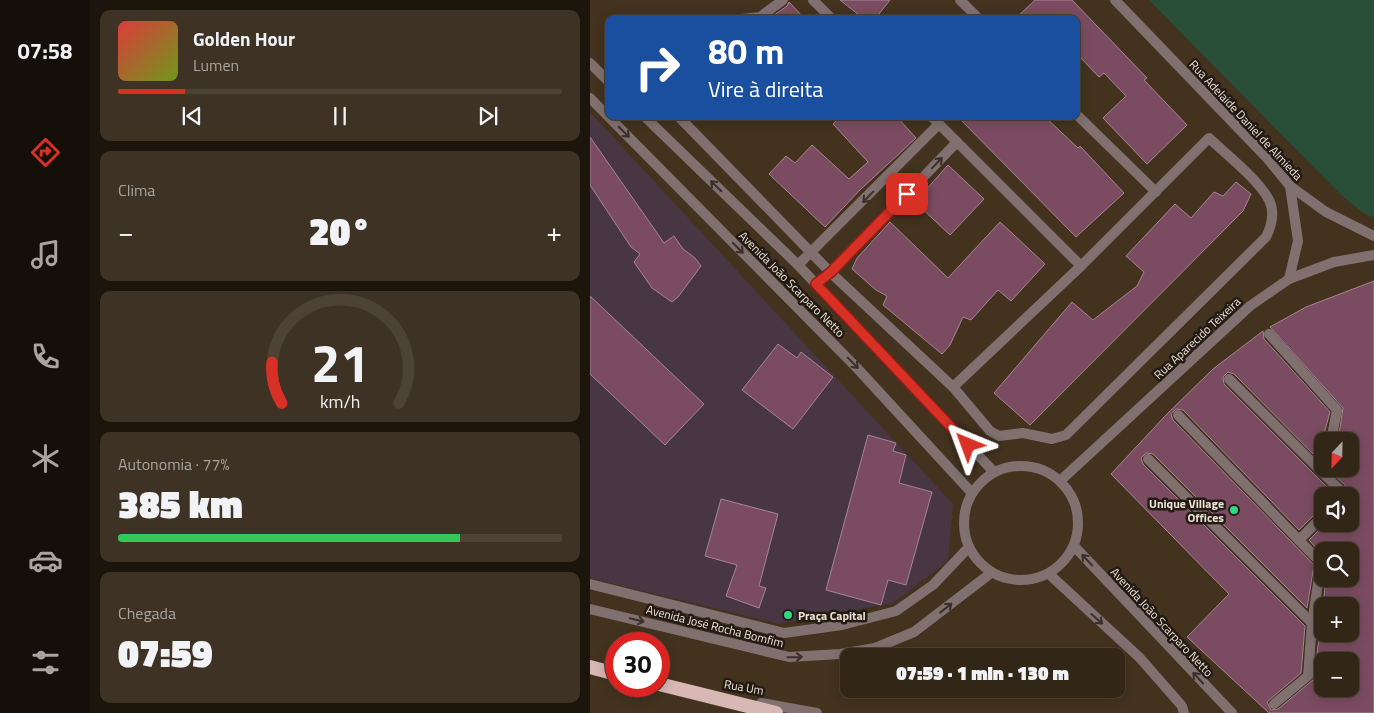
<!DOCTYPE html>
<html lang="pt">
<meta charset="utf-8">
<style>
body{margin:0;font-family:"Titillium Web",sans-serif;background:#3d3223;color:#f1f3f6;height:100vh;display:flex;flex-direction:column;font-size:19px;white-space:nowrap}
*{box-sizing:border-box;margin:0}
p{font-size:16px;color:#a8a5a1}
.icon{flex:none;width:28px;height:28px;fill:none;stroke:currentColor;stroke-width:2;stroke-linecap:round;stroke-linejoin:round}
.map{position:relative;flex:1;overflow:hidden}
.sheet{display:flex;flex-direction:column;gap:10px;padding:10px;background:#1c150c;width:500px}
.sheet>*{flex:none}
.banner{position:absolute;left:15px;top:15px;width:475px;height:105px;border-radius:10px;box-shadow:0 2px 12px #0003,0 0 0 1px #4d4335;background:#1a4fa0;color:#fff;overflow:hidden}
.needle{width:32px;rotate:202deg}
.fabs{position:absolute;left:724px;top:432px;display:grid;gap:10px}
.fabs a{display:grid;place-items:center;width:45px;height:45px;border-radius:10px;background:#322616;box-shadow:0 2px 12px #0003,0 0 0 1px #4d4335;font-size:25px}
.speed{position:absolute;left:15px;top:632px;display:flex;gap:10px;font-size:25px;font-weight:700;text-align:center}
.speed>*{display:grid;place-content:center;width:65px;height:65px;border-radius:50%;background:#322616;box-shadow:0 2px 12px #0003,0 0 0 1px #4d4335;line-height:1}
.speed .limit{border:8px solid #d22;background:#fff;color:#111}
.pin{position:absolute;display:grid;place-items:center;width:42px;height:42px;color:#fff;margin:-21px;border-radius:10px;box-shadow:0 2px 8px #0006}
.me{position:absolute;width:55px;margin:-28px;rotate:316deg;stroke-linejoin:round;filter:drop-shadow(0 0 4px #0008)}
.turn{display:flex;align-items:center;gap:18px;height:105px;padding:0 20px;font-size:22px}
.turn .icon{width:65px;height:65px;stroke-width:2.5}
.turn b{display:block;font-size:35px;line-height:42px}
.big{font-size:38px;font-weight:800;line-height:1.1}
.sheet .widget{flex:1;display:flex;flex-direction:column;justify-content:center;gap:8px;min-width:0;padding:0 18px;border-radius:10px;background:#3d3223}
.sheet .dial{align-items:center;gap:0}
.dial svg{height:130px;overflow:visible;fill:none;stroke:#4d4335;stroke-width:7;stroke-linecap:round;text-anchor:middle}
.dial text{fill:#f1f3f6;stroke:none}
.song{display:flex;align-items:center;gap:15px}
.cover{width:60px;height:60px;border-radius:8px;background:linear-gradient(135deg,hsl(0 70% 55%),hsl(80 70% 35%))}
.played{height:5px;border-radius:2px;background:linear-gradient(90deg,#d93025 15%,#4d4335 15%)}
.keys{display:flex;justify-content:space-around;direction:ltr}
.heat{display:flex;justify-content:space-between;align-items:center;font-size:28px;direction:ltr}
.charge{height:8px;border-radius:4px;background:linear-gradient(90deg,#34c759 77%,#4d4335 0)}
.trip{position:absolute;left:250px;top:648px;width:285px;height:50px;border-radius:10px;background:#322616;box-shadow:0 2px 12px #0003,0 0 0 1px #4d4335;font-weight:800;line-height:50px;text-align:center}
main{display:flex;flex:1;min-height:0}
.tab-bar{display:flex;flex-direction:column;width:90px;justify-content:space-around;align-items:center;background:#140f09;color:#a8a5a1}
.tab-bar .icon{width:35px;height:35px}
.tab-bar .active{color:#d93025}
.tab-bar b{font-size:22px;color:#f1f3f6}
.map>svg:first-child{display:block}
.commercial{fill:#483743}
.green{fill:#294e37}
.building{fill:#7b4c61;stroke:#a48692;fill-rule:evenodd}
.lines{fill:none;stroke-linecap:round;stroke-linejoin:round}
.minor{stroke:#807170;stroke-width:10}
.trunk{stroke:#d8b8b5;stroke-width:14}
.oneway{stroke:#3a302a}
.route-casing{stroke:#8d1f18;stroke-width:12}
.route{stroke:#d93025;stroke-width:9}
.poi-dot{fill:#2fd883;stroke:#231b13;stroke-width:2}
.labels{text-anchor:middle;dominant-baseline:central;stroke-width:5;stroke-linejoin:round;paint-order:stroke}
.street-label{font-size:12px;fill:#ece1d5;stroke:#231b13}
.poi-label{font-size:12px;font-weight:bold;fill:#ece1d5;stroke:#231b13;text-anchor:end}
</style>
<main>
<nav class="tab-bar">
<b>07:58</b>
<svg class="icon active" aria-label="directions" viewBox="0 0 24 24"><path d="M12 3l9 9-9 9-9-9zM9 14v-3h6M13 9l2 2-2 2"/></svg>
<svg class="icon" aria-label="music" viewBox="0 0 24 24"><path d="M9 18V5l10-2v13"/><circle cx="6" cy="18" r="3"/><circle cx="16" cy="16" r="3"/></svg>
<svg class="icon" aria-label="phone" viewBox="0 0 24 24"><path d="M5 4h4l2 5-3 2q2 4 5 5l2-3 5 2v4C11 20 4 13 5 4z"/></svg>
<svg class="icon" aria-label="climate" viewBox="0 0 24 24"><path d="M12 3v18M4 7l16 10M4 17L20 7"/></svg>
<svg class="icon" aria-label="car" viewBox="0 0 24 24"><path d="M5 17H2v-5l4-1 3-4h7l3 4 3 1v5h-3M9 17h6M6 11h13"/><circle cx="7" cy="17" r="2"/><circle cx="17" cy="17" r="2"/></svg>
<svg class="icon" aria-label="filters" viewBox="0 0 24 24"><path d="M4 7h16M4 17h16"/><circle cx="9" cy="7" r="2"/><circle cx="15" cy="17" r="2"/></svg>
</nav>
<section class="sheet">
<div class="widget">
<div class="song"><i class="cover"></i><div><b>Golden Hour</b><p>Lumen</p></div></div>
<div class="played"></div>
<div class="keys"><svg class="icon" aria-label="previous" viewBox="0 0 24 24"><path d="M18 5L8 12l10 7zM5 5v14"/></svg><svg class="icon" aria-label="pause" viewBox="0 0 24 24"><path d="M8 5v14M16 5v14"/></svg><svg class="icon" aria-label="next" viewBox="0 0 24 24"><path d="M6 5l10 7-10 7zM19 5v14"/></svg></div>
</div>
<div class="widget"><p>Clima</p>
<div class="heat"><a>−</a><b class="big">20°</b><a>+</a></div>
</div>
<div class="widget dial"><svg viewBox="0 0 100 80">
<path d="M14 69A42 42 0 1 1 86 69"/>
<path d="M14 69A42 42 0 0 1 8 44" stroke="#d93025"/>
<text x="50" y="56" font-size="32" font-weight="700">21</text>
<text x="50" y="72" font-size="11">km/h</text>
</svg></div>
<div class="widget"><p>Autonomia · 77%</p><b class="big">385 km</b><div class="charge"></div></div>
<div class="widget"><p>Chegada</p><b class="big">07:59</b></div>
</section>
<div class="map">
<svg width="784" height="713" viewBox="0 0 784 713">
<rect width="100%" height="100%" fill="#43321e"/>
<path class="commercial" d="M0,112l363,392 -5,57 -55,42 -114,21 -189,-46z"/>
<path class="green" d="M559,0h225v218l-12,-6 -21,-17z"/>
<g class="building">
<path d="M250,0h50l-15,19h-11z"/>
<path d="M445,0h37l75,78 -3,2 43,45 -40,39 -44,-46 23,-22 -22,-23 -5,4 -23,-24v-34h-61z"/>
<path d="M199,2l16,17 -35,-1 17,-12z"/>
<path d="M251,116h55l20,22 -56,52 -35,37 -56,-53 17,-18 9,7 17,-18 37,34 19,-17 -35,-38z"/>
<path d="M367,116h87l34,32 2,-2 44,47 -48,44z"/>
<path d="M0,137l74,106 10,-7 9,13 12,9 6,8 -23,31 -6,5 -20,-14 -18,-26 6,-8 -9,-7 -41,-62z"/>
<path d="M358,165l36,34 -34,36 -35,-33z"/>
<path d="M646,182l15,12 -8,17 -213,214 -36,-32 78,-91 21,18 44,-34 7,-14 -18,-16 49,-52 16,14 23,-26 9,4z"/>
<path d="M300,222l58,56 52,-56 45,42 -34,37 -13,-11 -27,30 -8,-3 -13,28 -8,9 -59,-49 4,-9 -11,-6 -24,-21 5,-11z"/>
<path d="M784,281v432h-105l-82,-76 42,-43 -118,-120 55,-59 47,-46 50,-38 1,8 66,73 -8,29v22l-88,-89 -6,-2 -5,5 1,7 112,112h-14v14l-5,2 -18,18 -116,-120 -7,-1 -5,5 2,6 141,145 -7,43 -154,-154 -7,-1 -5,5 2,6 162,162 -4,47 -34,29 4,8 7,-1 36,-30 12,-100h24v-28h-28v4l-13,-15 16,-16h25l2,-28 -2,-6 -22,-21h22v-28h-12l5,-33 -73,-81 36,-20zM732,606h28v28h-28zM732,661h28v28h-28z"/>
<path d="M0,296l114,108 -39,41 -75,-71z"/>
<path d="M188,344l19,14 4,-6 32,25 -40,52 -51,-39z"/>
<path d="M278,435l28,8 -3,8 13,4 -7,28 33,9 -26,93 -18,-5 -7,25 -55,-15z"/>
<path d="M131,499l57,15 -19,72 7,2 -7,20 -33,-12 11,-31 -32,-9z"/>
</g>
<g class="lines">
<g class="minor">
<path d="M223,0l19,19"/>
<path d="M370,0l19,19"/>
<path d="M525,0l152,158 23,28 36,26 48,24"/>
<path d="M151,19l19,-2 23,-17"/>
<path d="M0,63l19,19"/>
<path d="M0,98l266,269 116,126"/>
<path d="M486,114l80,78"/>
<path d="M54,116l154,149 196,207"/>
<path d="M88,116l153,157 122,114 37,44 9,5 24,-3 29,6 14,-4 200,-198c6,-12 9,-25 3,-37 -10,-20 -43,-46 -60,-62l-128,128 -128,121"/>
<path d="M341,116l150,150"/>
<path d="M208,265l141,-141"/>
<path d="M699,279l9,-38 -8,-55"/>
<path d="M226,284l15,-11 126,-131"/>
<path d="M679,334l68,76 -6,31"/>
<path d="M639,379l116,116 -2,1"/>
<path d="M588,415l143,148 -9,60 -4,53 -34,28"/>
<path d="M558,459l164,164"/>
<circle cx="431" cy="523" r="57"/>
<path d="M470,481l190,-175 39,-27 45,-17 40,-7"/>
<path d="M709,540l23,-23"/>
<path d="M484,546l158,167"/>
<path d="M459,574l91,84 42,48 2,7"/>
<path d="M0,584l194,49 58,-8 54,-14 37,-26 36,-38"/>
<path d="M0,609l199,48 51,-3 35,-6 39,-16 77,-59"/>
<path d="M171,703l56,10"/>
</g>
<g class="trunk">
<path d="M0,667l26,7"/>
<path d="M69,684l117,29"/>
</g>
</g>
<defs><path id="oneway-shaft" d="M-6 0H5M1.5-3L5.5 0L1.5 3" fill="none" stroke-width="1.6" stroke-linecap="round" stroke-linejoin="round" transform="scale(1.25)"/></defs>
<g class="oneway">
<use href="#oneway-shaft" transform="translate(34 132) rotate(45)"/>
<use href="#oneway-shaft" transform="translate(347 163) rotate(-46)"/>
<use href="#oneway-shaft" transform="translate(126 186) rotate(-136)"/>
<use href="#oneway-shaft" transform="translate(278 197) rotate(134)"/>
<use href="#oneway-shaft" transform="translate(148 248) rotate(45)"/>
<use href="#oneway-shaft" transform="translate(263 363) rotate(46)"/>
<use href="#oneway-shaft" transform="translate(497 560) rotate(-133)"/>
<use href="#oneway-shaft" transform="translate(356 608) rotate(-38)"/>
<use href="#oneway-shaft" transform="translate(507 619) rotate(42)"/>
<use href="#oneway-shaft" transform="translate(47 620) rotate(14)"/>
<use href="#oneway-shaft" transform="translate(205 657) rotate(-1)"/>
<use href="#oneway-shaft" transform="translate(608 678) rotate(-133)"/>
</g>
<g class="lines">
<defs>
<path id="route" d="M317,194l-76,78 -15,12 152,161"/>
</defs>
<use href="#route" class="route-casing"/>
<use href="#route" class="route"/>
</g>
<g class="poi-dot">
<circle cx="644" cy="510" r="5"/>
<circle cx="198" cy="615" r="5"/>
</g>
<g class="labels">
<g class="street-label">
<text transform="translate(656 120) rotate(47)">Rua Adelaide Daniel de Almieda</text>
<text transform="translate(202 284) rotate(45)">Avenida João Scarparo Netto</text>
<text transform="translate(607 338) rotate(-43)">Rua Aparecido Teixeira</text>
<text transform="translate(572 622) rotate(47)">Avenida João Scarparo Netto</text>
<text transform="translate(125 626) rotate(14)">Avenida José Rocha Bomfim</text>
<text transform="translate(154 687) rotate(10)">Rua Um</text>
</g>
<g class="poi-label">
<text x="634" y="503">Unique Village<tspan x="634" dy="14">Offices</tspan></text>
<text x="208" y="615" text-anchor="start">Praça Capital</text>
</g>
</g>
</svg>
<div class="fabs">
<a><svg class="needle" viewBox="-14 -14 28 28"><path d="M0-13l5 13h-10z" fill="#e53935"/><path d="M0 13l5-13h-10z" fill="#a8a5a1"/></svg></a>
<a><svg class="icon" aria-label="sound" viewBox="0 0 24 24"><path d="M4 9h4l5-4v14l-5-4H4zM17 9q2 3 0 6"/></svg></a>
<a><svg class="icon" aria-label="search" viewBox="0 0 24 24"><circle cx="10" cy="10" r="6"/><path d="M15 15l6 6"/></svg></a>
<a>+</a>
<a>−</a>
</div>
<div class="speed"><div class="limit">30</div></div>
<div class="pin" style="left:317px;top:194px;background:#d93025"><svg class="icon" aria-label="arrive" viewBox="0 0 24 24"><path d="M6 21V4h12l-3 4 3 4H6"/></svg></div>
<svg class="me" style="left:378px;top:445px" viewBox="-20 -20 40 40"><path d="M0-17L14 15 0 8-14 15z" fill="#d93025" stroke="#fff" stroke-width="4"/></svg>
<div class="trip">07:59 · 1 min · 130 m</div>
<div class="banner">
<div class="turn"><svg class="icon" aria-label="right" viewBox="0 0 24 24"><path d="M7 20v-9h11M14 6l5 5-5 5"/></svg><div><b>80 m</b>Vire à direita</div></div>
</div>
</div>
</main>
